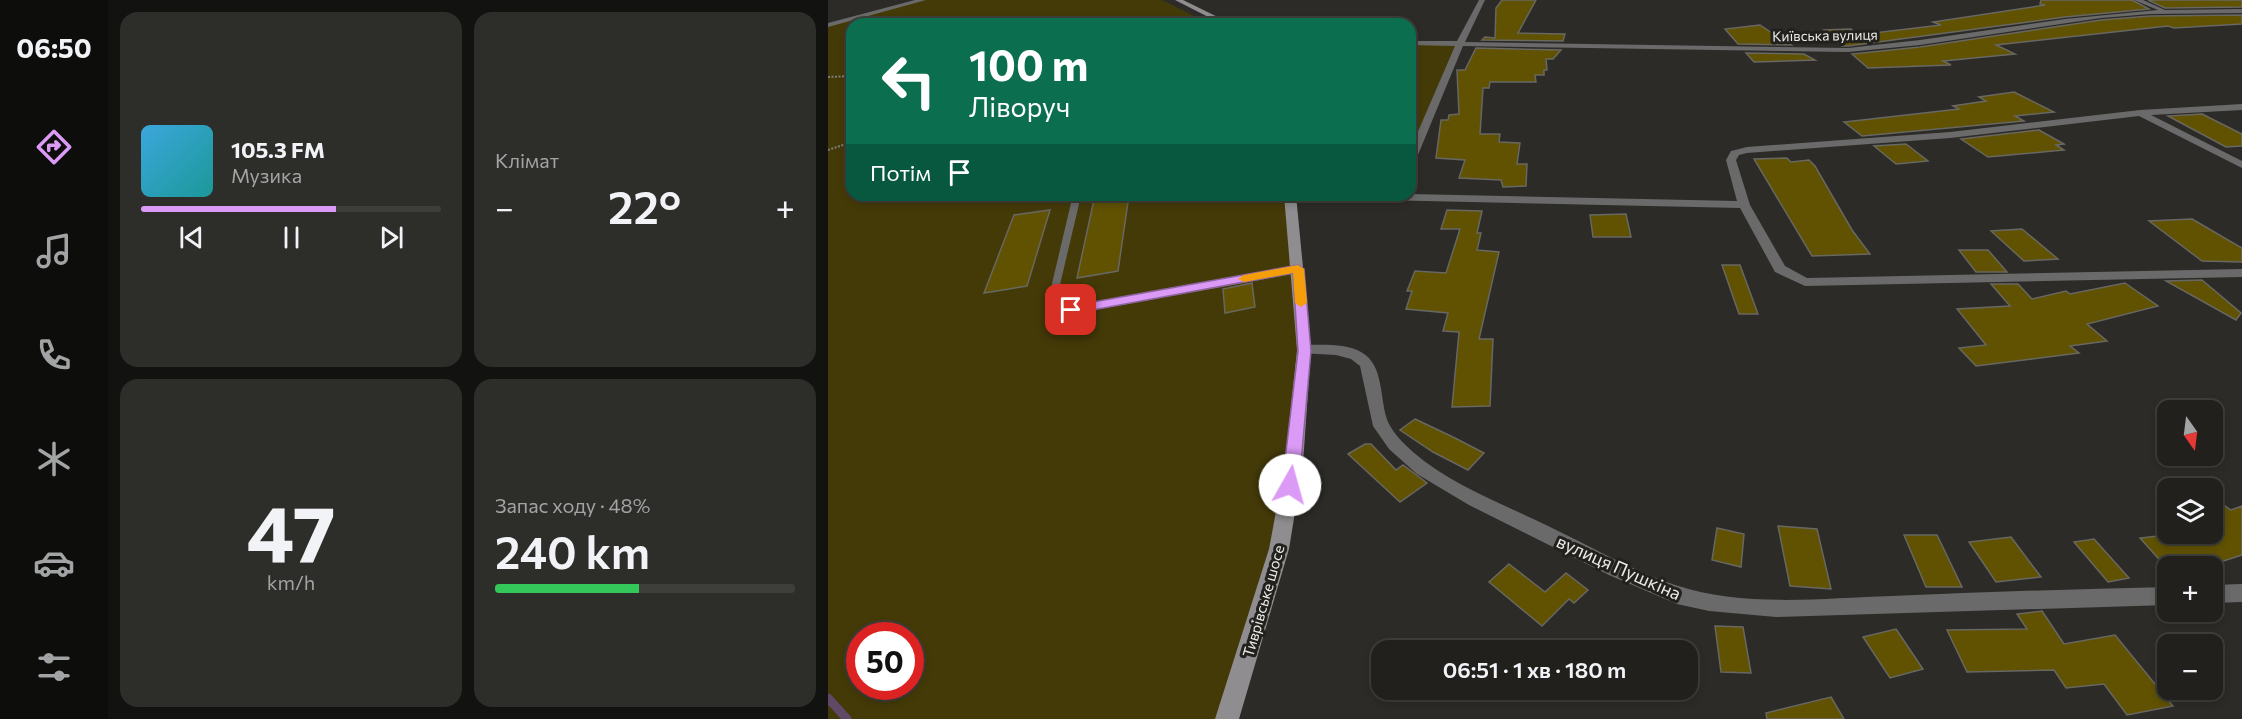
<!DOCTYPE html>
<html lang="uk">
<meta charset="utf-8">
<style>
body{margin:0;font-family:Commissioner,sans-serif;background:#2d2d2a;color:#f1f3f6;height:100vh;display:flex;flex-direction:column;font-size:22px;white-space:nowrap}
*{box-sizing:border-box;margin:0}
p{font-size:20px;color:#a2a3a4}
.icon{flex:none;width:33px;height:33px;fill:none;stroke:currentColor;stroke-width:2;stroke-linecap:round;stroke-linejoin:round}
.map{position:relative;flex:1;overflow:hidden}
.details{display:flex;flex-direction:column;gap:12px;padding:12px;background:#121210;width:720px}
.details>*{flex:none}
.top-card{position:absolute;left:18px;top:18px;width:570px;height:183px;border-radius:18px;box-shadow:0 3px 9px #0003,0 0 0 2px #3e3e3b;background:#0b6e4f;color:#fff;overflow:hidden}
.needle{width:39px;rotate:166deg}
.buttons{position:absolute;left:1329px;top:400px;display:grid;gap:12px}
.buttons a{display:grid;place-items:center;width:66px;height:66px;border-radius:12px;background:#21201d;box-shadow:0 3px 9px #0003,0 0 0 2px #3e3e3b;font-size:30px}
.speed{position:absolute;left:18px;top:622px;display:flex;gap:12px;font-size:30px;font-weight:700;text-align:center}
.speed>*{display:grid;place-content:center;width:78px;height:78px;border-radius:50%;background:#21201d;box-shadow:0 3px 9px #0003,0 0 0 2px #3e3e3b;line-height:1}
.speed .limit{border:9px solid #d22;background:#fff;color:#111}
.pin{position:absolute;display:grid;place-items:center;width:51px;height:51px;color:#fff;margin:-26px;border-radius:12px;box-shadow:0 3px 9px #0006}
.me{position:absolute;width:66px;margin:-33px;rotate:7deg;stroke-linejoin:round;filter:drop-shadow(0 0 4px #0008)}
.turn{display:flex;align-items:center;gap:21px;height:126px;padding:0 24px;font-size:27px}
.turn .icon{width:78px;height:78px;stroke-width:2.5}
.turn b{display:block;font-size:42px;line-height:51px}
.then{display:flex;align-items:center;height:57px;padding:0 24px;background:#0003;gap:12px;font-size:22px}
.big{font-size:45px;font-weight:600;line-height:1.1}
.details .tile{flex:1;display:flex;flex-direction:column;justify-content:center;gap:9px;min-width:0;padding:0 21px;border-radius:18px;background:#2d2d2a}
.details .dial{align-items:center;gap:0}
.dial b{font-size:78px;line-height:1}
.song{display:flex;align-items:center;gap:18px}
.cover{width:72px;height:72px;border-radius:9px;background:linear-gradient(135deg,hsl(200 70% 55%),hsl(180 70% 35%))}
.played{height:6px;border-radius:3px;background:linear-gradient(90deg,#db9af6 65%,#3e3e3b 65%)}
.keys{display:flex;justify-content:space-around;direction:ltr}
.heat{display:flex;justify-content:space-between;align-items:center;font-size:33px;direction:ltr}
.charge{height:9px;border-radius:4px;background:linear-gradient(90deg,#34c759 48%,#3e3e3b 0)}
.details .tiles{flex:1;display:grid;gap:12px;grid-template-columns:repeat(2,1fr)}
.trip{position:absolute;left:543px;top:640px;width:327px;height:60px;border-radius:18px;background:#21201d;box-shadow:0 3px 9px #0003,0 0 0 2px #3e3e3b;font-weight:600;line-height:60px;text-align:center}
main{display:flex;flex:1;min-height:0}
.dock{display:flex;flex-direction:column;width:108px;justify-content:space-around;align-items:center;background:#0d0d0c;color:#a2a3a4}
.dock .icon{width:42px;height:42px}
.dock .on{color:#db9af6}
.dock b{font-size:27px;color:#f1f3f6}
.map>svg:first-child{display:block}
.green{fill:#443a08;fill-rule:evenodd}
.lines{fill:none;stroke-linecap:round;stroke-linejoin:round}
.stream{stroke:#604867;stroke-width:9}
.building{fill:#605200;stroke:#686762;stroke-width:1.5}
.path{stroke:#7e7d79;stroke-width:2;stroke-dasharray:2 1.5;stroke-linecap:butt}
.lane{stroke:#6b6a6b;stroke-width:8}
.street{fill:#6b6a6b;fill-rule:evenodd}
.secondary{fill:#8f8d90;fill-rule:evenodd}
.route{fill:#db9af6;stroke:#8e64a0;stroke-width:1.5}
.slow{fill:#f59e0b}
.labels{text-anchor:middle;dominant-baseline:central;stroke-width:6;stroke-linejoin:round;paint-order:stroke}
.far-street-label{font-size:14px;fill:#ecebe8;stroke:#22211d}
.street-label{font-size:15px;fill:#ecebe8;stroke:#22211d}
.near-street-label{font-size:18px;fill:#ecebe8;stroke:#22211d}
</style>
<main>
<nav class="dock">
<b>06:50</b>
<svg class="icon on" aria-label="directions" viewBox="0 0 24 24"><path d="M12 3l9 9-9 9-9-9zM9 14v-3h6M13 9l2 2-2 2"/></svg>
<svg class="icon" aria-label="music" viewBox="0 0 24 24"><path d="M9 18V5l10-2v13"/><circle cx="6" cy="18" r="3"/><circle cx="16" cy="16" r="3"/></svg>
<svg class="icon" aria-label="phone" viewBox="0 0 24 24"><path d="M5 4h4l2 5-3 2q2 4 5 5l2-3 5 2v4C11 20 4 13 5 4z"/></svg>
<svg class="icon" aria-label="climate" viewBox="0 0 24 24"><path d="M12 3v18M4 7l16 10M4 17L20 7"/></svg>
<svg class="icon" aria-label="car" viewBox="0 0 24 24"><path d="M5 17H2v-5l4-1 3-4h7l3 4 3 1v5h-3M9 17h6M6 11h13"/><circle cx="7" cy="17" r="2"/><circle cx="17" cy="17" r="2"/></svg>
<svg class="icon" aria-label="filters" viewBox="0 0 24 24"><path d="M4 7h16M4 17h16"/><circle cx="9" cy="7" r="2"/><circle cx="15" cy="17" r="2"/></svg>
</nav>
<section class="details">
<div class="tiles">
<div class="tile">
<div class="song"><i class="cover"></i><div><b>105.3 FM</b><p>Музика</p></div></div>
<div class="played"></div>
<div class="keys"><svg class="icon" aria-label="previous" viewBox="0 0 24 24"><path d="M18 5L8 12l10 7zM5 5v14"/></svg><svg class="icon" aria-label="pause" viewBox="0 0 24 24"><path d="M8 5v14M16 5v14"/></svg><svg class="icon" aria-label="next" viewBox="0 0 24 24"><path d="M6 5l10 7-10 7zM19 5v14"/></svg></div>
</div>
<div class="tile"><p>Клімат</p>
<div class="heat"><a>−</a><b class="big">22°</b><a>+</a></div>
</div>
<div class="tile dial"><b>47</b><p>km/h</p></div>
<div class="tile"><p>Запас ходу · 48%</p><b class="big">240 km</b><div class="charge"></div></div>
</div>
</section>
<div class="map">
<svg width="1414" height="719" viewBox="0 0 1414 719">
<rect width="100%" height="100%" fill="#2c2b27"/>
<g class="green">
<path d="M95,0h239l48,24h-358v171h544h-106l14,155 -10,113 -67,256h-399v-694zM32,636h50v51h-50z"/>
<path d="M582,43l49,3 -49,116z"/>
</g>
<g class="lines">
<path class="stream" d="M0,698l19,21"/>
</g>
<g class="building">
<path d="M674,0h34l-18,33 47,1 -2,7 -81,-1 3,-3 10,1 1,-30z"/>
<path d="M1213,0h91l17,9 -84,8 -217,29h-6l-18,-16 27,-1 6,6 84,-10 -8,-3 112,-17 -5,-1z"/>
<path d="M1320,0h94v7l-77,1z"/>
<path d="M1414,15v9l-68,4 -6,-2 -172,19 19,9 -72,7 8,4 -83,3 -16,-14 68,-7 181,-27 49,-4z"/>
<path d="M932,25l21,14 10,6 -53,-1 -13,-15z"/>
<path d="M648,48l85,2 -8,9h-7l1,11h-3v5h-9l1,7h-46l-1,6h-6l-3,46h20l-1,8 21,1 -3,21h10l-1,22 -23,1 -2,-7 -42,-2 6,-18 -29,-2 5,-38h7l1,-5 10,-1 -2,-44h8z"/>
<path d="M918,53l58,1 11,6 -61,2z"/>
<path d="M1186,92l40,20 -39,4 9,5 -162,15 -18,-14 115,-13 -6,-3 33,-5 -7,-4z"/>
<path d="M1374,114l40,20v12l-16,1 -58,-31z"/>
<path d="M1211,130l25,14 -8,1 8,5 -76,7 -27,-18z"/>
<path d="M1078,144l22,17 -32,3 -22,-18z"/>
<path d="M959,158l4,4 18,-2 6,6 37,64 18,24 -58,2 -58,-97z"/>
<path d="M267,195h34l-11,76 -41,7z"/>
<path d="M222,210l-23,76 -43,7 30,-78z"/>
<path d="M619,210l35,1 -5,22h4l-4,17 22,2 -20,87h14l-3,67 -38,1 7,-75 -16,-1 5,-18 -42,-4 6,-18h-5l8,-20 31,2 14,-44h-19z"/>
<path d="M798,214l5,23h-38l-3,-22z"/>
<path d="M1364,219l50,29v14l-40,-1 -53,-40z"/>
<path d="M1194,229l36,30 -34,2 -33,-30z"/>
<path d="M1131,250h29l19,22h-31z"/>
<path d="M894,265h18l18,49h-19z"/>
<path d="M1374,280l39,33 -5,7 -70,-39z"/>
<path d="M424,283l3,24 -30,6 -2,-24z"/>
<path d="M1297,283l33,23 -71,18 20,17 -37,5 9,7 -103,13 -17,-18 27,-3 -29,-36 53,-3 -19,-22h27l14,15 34,-8 4,3z"/>
<path d="M587,419l40,19 29,15 -16,17 -35,-18 -33,-22z"/>
<path d="M537,444h6l25,26 7,-5 24,18 -27,19 -52,-48z"/>
<path d="M1384,497l19,13 11,-4v49l-37,12h-39l-26,-29 36,-4h36z"/>
<path d="M950,526l39,3 14,60 -41,-3z"/>
<path d="M889,528l27,6 -3,33 -29,-7z"/>
<path d="M1076,535h33l25,52h-36z"/>
<path d="M1183,537l30,40 -45,5 -27,-40z"/>
<path d="M1266,539l35,39 -21,4 -34,-40z"/>
<path d="M681,564l36,28 21,-19 22,17 -14,13 -5,-4 -27,27 -53,-44z"/>
<path d="M1214,611l22,33 51,-9 58,71 -46,9 -23,-31 -38,4 -12,-18 -87,2 -20,-42 80,-1 -10,-15z"/>
<path d="M887,626l28,1 8,46 -30,-1z"/>
<path d="M1068,629l27,40 -33,9 -27,-41z"/>
<path d="M1003,697l13,22h-77l-1,-6z"/>
</g>
<g class="lines">
<g class="path">
<path d="M0,77l24,-1"/>
<path d="M0,150l24,-8"/>
</g>
<path class="lane" d="M249,195l-28,119 249,-45"/>
<g class="street">
<path d="M87,0h11l-98,27v-4z"/>
<path d="M651,0h6l-20,42 383,6 72,-8 145,-21 93,-9 -24,-10h9l22,10 77,-1v4l-92,1 -49,4 -181,27 -72,7 -385,-6 -48,116 -5,3v-15l45,-104 -45,-1v-4h47z"/>
<path d="M1414,104v6l-91,5 91,46v7l-103,-52 -189,22 -203,15 -8,2 -3,5 14,45 35,61 22,12 435,-9v8l-437,9 -30,-14 -35,-64 -450,-10 -6,-3 126,-1 327,7 -11,-41 5,-9 16,-4 203,-15 190,-22z"/>
<path d="M476,345c18,0 41,-2 57,7 24,13 18,48 27,70 5,11 15,21 25,30 38,33 90,52 135,74 42,20 83,44 127,59 69,23 146,13 217,11 92,-4 184,-7 276,-9v18l-392,12 -67,-6 -32,-7 -68,-29 -140,-70 -52,-31 -28,-25 -16,-23 -13,-60 -9,-7 -15,-4 -37,-2 -2,-3z"/>
<path d="M1414,584v18l-30,1v-18z"/>
</g>
<g class="secondary">
<path d="M347,0h8l49,24h-10z"/>
<path d="M456,195h12l15,155 -8,113 -14,86 -50,170h-24l54,-170 16,-86 12,-113z"/>
</g>
</g>
<path class="route" d="M470,265l6,4 7,82 -12,134 -9,7 -8,-7 16,-134 -5,-78 -222,41 -6,-4 6,-4z"/>
<path class="slow" d="M470,265l6,4 3,34 -6,4 -6,-4 -2,-30 -49,9 -6,-3 6,-4z"/>
<g class="labels">
<g class="far-street-label">
<text transform="translate(997 35) rotate(-1)">Київська вулиця</text>
</g>
<g class="street-label">
<text transform="translate(435 601) rotate(-74)">Тиврівське шосе</text>
</g>
<g class="near-street-label">
<text transform="translate(791 567) rotate(24)">вулиця Пушкіна</text>
</g>
</g>
</svg>
<div class="buttons">
<a><svg class="needle" viewBox="-14 -14 28 28"><path d="M0-13l5 13h-10z" fill="#e53935"/><path d="M0 13l5-13h-10z" fill="#a2a3a4"/></svg></a>
<a><svg class="icon" aria-label="layers" viewBox="0 0 24 24"><path d="M12 4l9 5-9 5-9-5zM3 14l9 5 9-5"/></svg></a>
<a>+</a>
<a>−</a>
</div>
<div class="speed"><div class="limit">50</div></div>
<div class="pin" style="left:243px;top:310px;background:#d93025"><svg class="icon" aria-label="arrive" viewBox="0 0 24 24"><path d="M6 21V4h12l-3 4 3 4H6"/></svg></div>
<svg class="me" style="left:462px;top:485px" viewBox="-20 -20 40 40"><circle r="19" fill="#fff"/><path d="M0-13L10 11 0 6-10 11z" fill="#db9af6"/></svg>
<div class="trip">06:51 · 1 хв · 180 m</div>
<div class="top-card">
<div class="turn"><svg class="icon" aria-label="left" viewBox="0 0 24 24"><path d="M17 20v-9H6M10 6l-5 5 5 5"/></svg><div><b>100 m</b>Ліворуч</div></div>
<div class="then">Потім<svg class="icon" aria-label="arrive" viewBox="0 0 24 24"><path d="M6 21V4h12l-3 4 3 4H6"/></svg></div>
</div>
</div>
</main>
